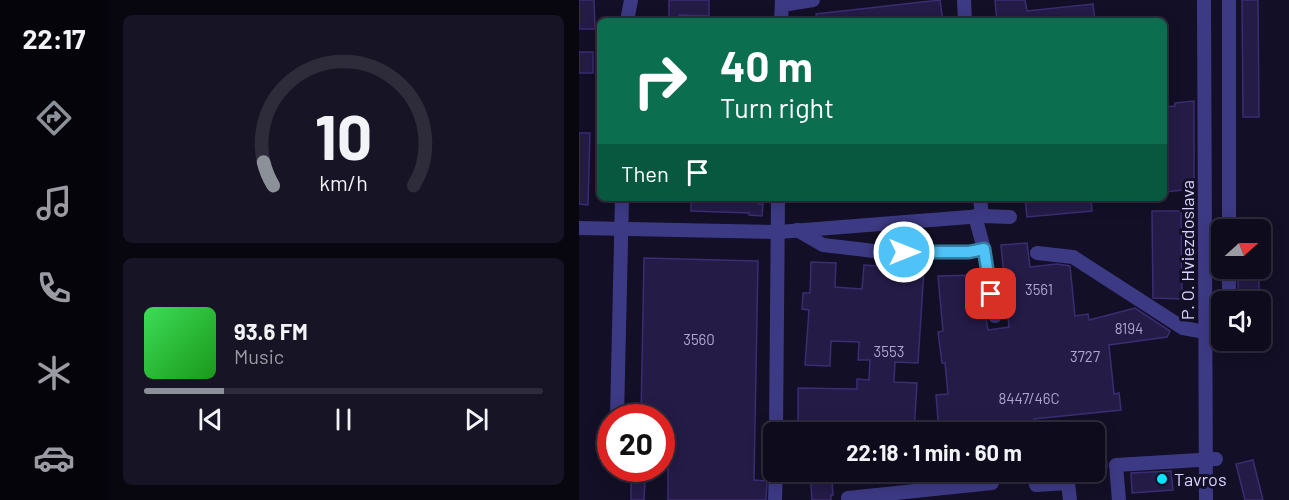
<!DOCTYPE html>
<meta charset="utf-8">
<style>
body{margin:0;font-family:Barlow,sans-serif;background:#171425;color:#f1f3f6;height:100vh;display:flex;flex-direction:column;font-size:22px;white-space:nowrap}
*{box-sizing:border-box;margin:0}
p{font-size:20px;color:#9b9ba3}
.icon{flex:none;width:33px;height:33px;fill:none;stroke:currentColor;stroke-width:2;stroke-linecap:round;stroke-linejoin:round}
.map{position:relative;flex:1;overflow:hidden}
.panel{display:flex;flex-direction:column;gap:15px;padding:15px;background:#08060f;width:471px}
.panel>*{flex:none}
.top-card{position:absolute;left:18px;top:18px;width:570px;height:183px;border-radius:9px;box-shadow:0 3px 15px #0003,0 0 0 2px #2e2b3b;background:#0b6e4f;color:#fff;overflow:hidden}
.needle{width:39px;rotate:69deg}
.fabs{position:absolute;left:632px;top:219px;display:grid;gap:12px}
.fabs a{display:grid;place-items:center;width:60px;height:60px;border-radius:9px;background:#0e0b1c;box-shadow:0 3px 15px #0003,0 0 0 2px #2e2b3b;font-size:30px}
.speed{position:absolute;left:18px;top:404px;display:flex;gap:12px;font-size:30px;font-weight:700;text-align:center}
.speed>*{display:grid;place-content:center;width:78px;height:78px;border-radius:50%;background:#0e0b1c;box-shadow:0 3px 15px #0003,0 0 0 2px #2e2b3b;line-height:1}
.speed .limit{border:9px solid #d22;background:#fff;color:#111}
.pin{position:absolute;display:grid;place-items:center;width:51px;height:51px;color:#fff;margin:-26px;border-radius:12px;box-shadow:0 3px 9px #0006}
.me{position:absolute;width:66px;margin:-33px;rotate:90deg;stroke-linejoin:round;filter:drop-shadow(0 0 4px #0008)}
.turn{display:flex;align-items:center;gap:21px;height:126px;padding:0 24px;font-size:27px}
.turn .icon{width:78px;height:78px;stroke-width:2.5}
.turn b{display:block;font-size:42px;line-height:51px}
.then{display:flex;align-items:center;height:57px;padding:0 24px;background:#0003;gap:12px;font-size:22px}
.panel .widget{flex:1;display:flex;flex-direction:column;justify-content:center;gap:9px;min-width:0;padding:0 21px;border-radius:9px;background:#171425}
.panel .dial{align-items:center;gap:0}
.dial svg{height:156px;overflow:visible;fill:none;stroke:#2e2b3b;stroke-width:7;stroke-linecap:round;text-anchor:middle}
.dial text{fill:#f1f3f6;stroke:none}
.song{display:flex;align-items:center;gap:18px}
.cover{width:72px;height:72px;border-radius:9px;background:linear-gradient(135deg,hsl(130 70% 55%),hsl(120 70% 35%))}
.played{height:6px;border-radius:3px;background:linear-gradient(90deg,#8c9099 20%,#2e2b3b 20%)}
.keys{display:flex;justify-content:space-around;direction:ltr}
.trip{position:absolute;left:184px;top:422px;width:342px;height:60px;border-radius:9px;background:#0e0b1c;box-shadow:0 3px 15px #0003,0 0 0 2px #2e2b3b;font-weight:700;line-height:60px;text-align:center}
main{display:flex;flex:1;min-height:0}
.menu{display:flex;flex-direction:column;width:108px;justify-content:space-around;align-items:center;background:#06040b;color:#9b9ba3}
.menu .icon{width:42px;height:42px}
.menu .current{color:#8c9099}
.menu b{font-size:27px;color:#f1f3f6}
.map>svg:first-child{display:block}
.building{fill:#241b47;stroke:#3b2d73;stroke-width:1.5}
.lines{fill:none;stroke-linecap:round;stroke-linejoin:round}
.minor{stroke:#3d3a85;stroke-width:14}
.route-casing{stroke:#337fa1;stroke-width:15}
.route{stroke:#4fc3f7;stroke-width:10}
.poi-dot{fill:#00e5ff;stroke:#130f26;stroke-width:2}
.labels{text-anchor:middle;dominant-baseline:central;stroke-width:6;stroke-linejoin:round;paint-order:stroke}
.number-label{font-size:15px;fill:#aca6d1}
.street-label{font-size:18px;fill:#d9d4ff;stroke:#130f26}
.poi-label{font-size:18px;fill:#d9d4ff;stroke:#130f26;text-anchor:start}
</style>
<main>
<nav class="menu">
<b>22:17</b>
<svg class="icon current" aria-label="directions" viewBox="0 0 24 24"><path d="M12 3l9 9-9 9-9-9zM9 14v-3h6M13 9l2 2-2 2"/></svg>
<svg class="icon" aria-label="music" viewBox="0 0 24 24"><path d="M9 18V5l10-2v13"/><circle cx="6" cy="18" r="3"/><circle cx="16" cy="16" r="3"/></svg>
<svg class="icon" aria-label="phone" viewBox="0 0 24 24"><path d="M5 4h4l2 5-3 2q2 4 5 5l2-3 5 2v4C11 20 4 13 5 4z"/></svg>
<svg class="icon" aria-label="climate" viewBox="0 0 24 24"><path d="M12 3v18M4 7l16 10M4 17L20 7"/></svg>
<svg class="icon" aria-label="car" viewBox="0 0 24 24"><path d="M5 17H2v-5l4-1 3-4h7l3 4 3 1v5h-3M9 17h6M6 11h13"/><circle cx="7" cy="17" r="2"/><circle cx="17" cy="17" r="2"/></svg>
</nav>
<section class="panel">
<div class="widget dial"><svg viewBox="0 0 100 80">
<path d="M14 69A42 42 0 1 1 86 69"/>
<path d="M14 69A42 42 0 0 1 9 57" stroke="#8c9099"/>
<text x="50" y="56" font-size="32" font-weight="700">10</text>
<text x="50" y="72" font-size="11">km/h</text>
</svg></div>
<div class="widget">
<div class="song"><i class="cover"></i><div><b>93.6 FM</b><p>Music</p></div></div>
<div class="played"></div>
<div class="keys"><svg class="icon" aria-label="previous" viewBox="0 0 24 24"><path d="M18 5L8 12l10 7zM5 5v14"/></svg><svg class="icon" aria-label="pause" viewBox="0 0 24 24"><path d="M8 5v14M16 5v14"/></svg><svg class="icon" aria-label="next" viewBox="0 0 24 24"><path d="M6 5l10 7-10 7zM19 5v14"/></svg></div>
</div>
</section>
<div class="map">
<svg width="710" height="500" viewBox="0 0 710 500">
<rect width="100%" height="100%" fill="#130f26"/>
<g class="building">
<path d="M0,0h15l1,29h-16z"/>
<path d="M90,0h40v16l-30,-1 -1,6h-9z"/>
<path d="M361,0l3,21h-126l-1,-7z"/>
<path d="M416,0h30l2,11 66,-7 2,17h-98z"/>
<path d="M663,0h16l1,117h-16z"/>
<rect x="0" y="52" width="14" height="21"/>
<path d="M615,101v88l-30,3v-85l11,-1v-3z"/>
<path d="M0,133h11l-2,72 -9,-1z"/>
<path d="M112,198h68v6h4l-1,12 -13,-1v-2l-58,-2z"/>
<path d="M446,198h66l1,13 -65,6z"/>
<path d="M573,211h29l1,88 -29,-1z"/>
<path d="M448,243l3,24 27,-3 13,2 5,50 13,-2 1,6 46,-12 35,23 -3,6 -58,8 5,49 5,-1 2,17 -87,9 2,13h-97l-3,-37 12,-1 -3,-31h-3l-4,-31 5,-1 -5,-55 41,-1 9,55 21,-3 -8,-82z"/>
<path d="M65,258l114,3 -4,219 13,1 -1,19h-98v-38h-7v-45h-20z"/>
<path d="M232,262l25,1 -1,24 27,2 2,-24 60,4 -6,94 -23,-1 -1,20 23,1 -3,49h-116v-44l59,1v-10l12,1 1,-20h-12l1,-18 -28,-1 -1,25 -25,-1 4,-55 -7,-1 1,-16h7z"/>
<rect x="659" y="268" width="21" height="34"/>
<rect x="659" y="340" width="22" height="11"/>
<path d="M526,441l2,26 -12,1v-26z"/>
<path d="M674,460l10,40h-18l-9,-36z"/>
<path d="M231,471h48l1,7 -27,3 1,14h-2v5h-19z"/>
<path d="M592,471l2,19 -41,3 -1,-20z"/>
<path d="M52,478l14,1 -1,21h-13z"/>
</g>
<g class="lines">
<g class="minor">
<path d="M385,0l1,21"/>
<path d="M625,0l2,500"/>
<path d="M203,5l31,-5"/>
<path d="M48,21l4,-21"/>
<path d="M202,21l1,-21"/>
<path d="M396,216l9,33 11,67"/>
<path d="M403,216l28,1"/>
<path d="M0,228l200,4 203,-16 -2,-18"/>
<path d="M218,230l26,15 60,7h86l15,-3"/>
<path d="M650,230v-230"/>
<path d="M458,253l36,4 110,71 22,4"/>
<path d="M650,302v-34"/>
<path d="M38,417l5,-219"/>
<path d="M197,432l2,-234"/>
<path d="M455,471l2,14 32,-2 2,17"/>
<path d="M269,498l144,-15"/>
<path d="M196,500l1,-29"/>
<path d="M540,500l-3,-35 100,-6"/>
</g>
</g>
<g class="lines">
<defs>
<path id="route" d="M325,252h65l15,-3 7,45"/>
</defs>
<use href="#route" class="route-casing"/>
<use href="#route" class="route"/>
</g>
<circle class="poi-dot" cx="583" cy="479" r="6"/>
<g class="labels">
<g class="number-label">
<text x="460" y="289">3561</text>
<text x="550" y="328">8194</text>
<text x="120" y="339">3560</text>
<text x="310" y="351">3553</text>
<text x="506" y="356">3727</text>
<text x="450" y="398">8447/46C</text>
</g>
<g class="street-label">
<text transform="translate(608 250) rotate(-90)">P. O. Hviezdoslava</text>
</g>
<g class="poi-label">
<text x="595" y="479">Tavros</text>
</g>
</g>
</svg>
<div class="fabs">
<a><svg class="needle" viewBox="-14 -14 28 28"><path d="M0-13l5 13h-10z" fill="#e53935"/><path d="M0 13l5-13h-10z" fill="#9b9ba3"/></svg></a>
<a><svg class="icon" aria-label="sound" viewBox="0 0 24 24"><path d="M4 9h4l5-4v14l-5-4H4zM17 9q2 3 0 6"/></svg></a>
</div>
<div class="speed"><div class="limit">20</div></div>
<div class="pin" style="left:412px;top:294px;background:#d93025"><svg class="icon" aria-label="arrive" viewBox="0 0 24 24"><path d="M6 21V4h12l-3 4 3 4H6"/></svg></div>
<svg class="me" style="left:325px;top:252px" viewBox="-20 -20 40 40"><circle r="17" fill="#4fc3f7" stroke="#fff" stroke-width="3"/><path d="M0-11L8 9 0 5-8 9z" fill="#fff"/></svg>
<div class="trip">22:18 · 1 min · 60 m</div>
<div class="top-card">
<div class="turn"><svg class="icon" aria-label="right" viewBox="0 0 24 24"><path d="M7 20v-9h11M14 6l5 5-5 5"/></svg><div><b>40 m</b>Turn right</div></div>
<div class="then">Then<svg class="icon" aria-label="arrive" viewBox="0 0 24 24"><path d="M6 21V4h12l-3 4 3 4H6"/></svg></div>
</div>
</div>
</main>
